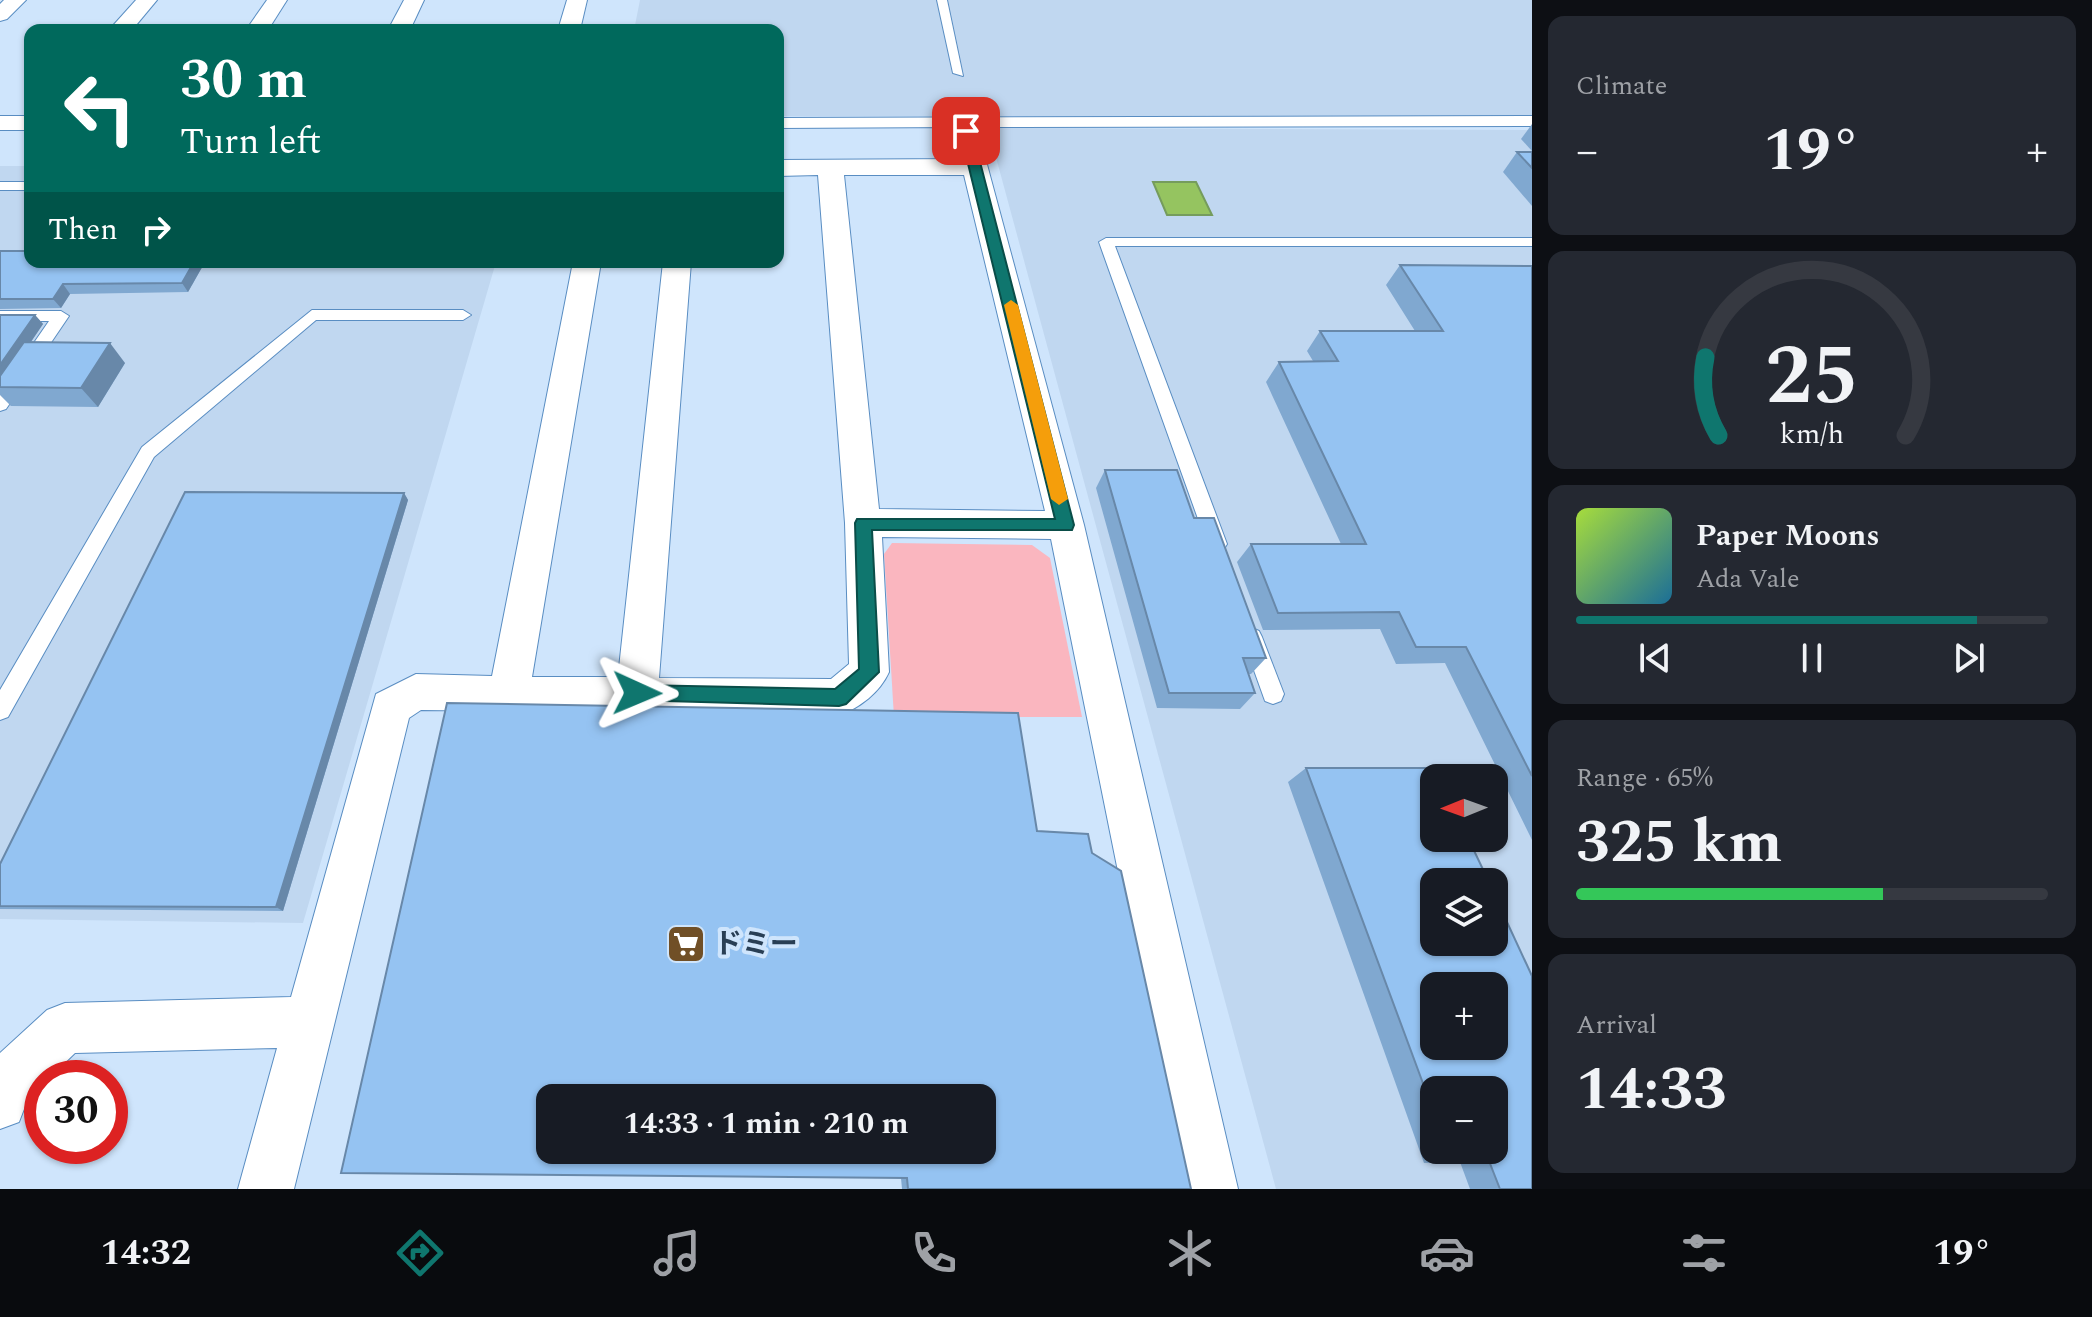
<!DOCTYPE html>
<meta charset="utf-8">
<style>
body{margin:0;font-family:Spectral,"Noto Sans JP",serif;background:#242831;color:#f1f3f6;height:100vh;display:flex;flex-direction:column;font-size:30px;white-space:nowrap}
*{box-sizing:border-box;margin:0}
p{font-size:26px;color:#9ea1a6}
.icon{flex:none;width:44px;height:44px;fill:none;stroke:currentColor;stroke-width:2;stroke-linecap:round;stroke-linejoin:round}
.map{position:relative;flex:1;overflow:hidden}
.side{display:flex;flex-direction:column;gap:16px;padding:16px;background:#0d0f14;width:560px}
.side>*{flex:none}
.banner{position:absolute;left:24px;top:24px;width:760px;height:244px;border-radius:16px;box-shadow:0 2px 6px #0004;background:#00695c;color:#fff;overflow:hidden}
.needle{width:52px;rotate:269deg}
.buttons{position:absolute;left:1420px;top:764px;display:grid;gap:16px}
.buttons a{display:grid;place-items:center;width:88px;height:88px;border-radius:16px;background:#171b24;box-shadow:0 2px 6px #0004;font-size:40px}
.speed{position:absolute;left:24px;top:1060px;display:flex;gap:16px;font-size:40px;font-weight:700;text-align:center}
.speed>*{display:grid;place-content:center;width:104px;height:104px;border-radius:50%;background:#171b24;box-shadow:0 2px 6px #0004;line-height:1}
.speed .limit{border:12px solid #d22;background:#fff;color:#111}
.pin{position:absolute;display:grid;place-items:center;width:68px;height:68px;color:#fff;margin:-34px;border-radius:16px;box-shadow:0 4px 12px #0006}
.me{position:absolute;width:88px;margin:-44px;rotate:91deg;stroke-linejoin:round;filter:drop-shadow(0 0 6px #0008)}
.turn{display:flex;align-items:center;gap:28px;height:168px;padding:0 24px;font-size:36px}
.turn .icon{width:104px;height:104px;stroke-width:2.5}
.turn b{display:block;font-size:56px;line-height:68px}
.then{display:flex;align-items:center;height:76px;padding:0 24px;background:#0003;gap:16px;font-size:30px}
.big{font-size:60px;font-weight:700;line-height:1.1}
.side .tile{flex:1;display:flex;flex-direction:column;justify-content:center;gap:12px;min-width:0;padding:0 28px;border-radius:16px;background:#242831}
.side .dial{align-items:center;gap:0}
.dial svg{height:208px;overflow:visible;fill:none;stroke:#363941;stroke-width:7;stroke-linecap:round;text-anchor:middle}
.dial text{fill:#f1f3f6;stroke:none}
.song{display:flex;align-items:center;gap:24px}
.cover{width:96px;height:96px;border-radius:12px;background:linear-gradient(135deg,hsl(80 70% 55%),hsl(200 70% 35%))}
.played{height:8px;border-radius:4px;background:linear-gradient(90deg,#0f766e 85%,#363941 85%)}
.keys{display:flex;justify-content:space-around;direction:ltr}
.heat{display:flex;justify-content:space-between;align-items:center;font-size:44px;direction:ltr}
.charge{height:12px;border-radius:6px;background:linear-gradient(90deg,#34c759 65%,#363941 0)}
.trip{position:absolute;left:536px;top:1084px;width:460px;height:80px;border-radius:16px;background:#171b24;box-shadow:0 2px 6px #0004;font-weight:700;line-height:80px;text-align:center}
.dock{display:flex;height:128px;justify-content:space-around;align-items:center;background:#090b0e;color:#9ea1a6}
.dock .icon{width:56px;height:56px}
.dock .on{color:#0f766e}
.dock b{font-size:36px;color:#f1f3f6}
main{display:flex;flex:1;min-height:0}
.map>svg:first-child{display:block}
.built{fill:#c0d7f0;fill-rule:evenodd}
.green{fill:#fab6bf}
.water{fill:#95c460;stroke:#759c5d;stroke-width:2}
.lines{fill:none;stroke-linecap:round;stroke-linejoin:round}
.service-casing{stroke:#598dc2;stroke-width:2}
.pedestrian-casing{stroke:#598dc2;stroke-width:2}
.minor-casing{stroke:#598dc2;stroke-width:2}
.service{fill:#fff;fill-rule:evenodd}
.pedestrian{fill:#fff;fill-rule:evenodd}
.minor{fill:#fff;fill-rule:evenodd}
.wall{fill:#80a8d0;fill-rule:evenodd}
.shaded-wall{fill:#6888a9}
.building{fill:#95c3f2;stroke:#6888a9;stroke-width:2;fill-rule:evenodd}
.route{fill:#0f766e;stroke:#0a4d48;stroke-width:2}
.slow{fill:#f59e0b}
.labels{text-anchor:middle;dominant-baseline:central;stroke-width:8;stroke-linejoin:round;paint-order:stroke}
.near-poi-label{font-size:28px;font-weight:bold;fill:#293f55;stroke:#cfe5fc;text-anchor:start}
</style>
<main>
<div class="map">
<svg width="1532" height="1189" viewBox="0 0 1532 1189">
<rect width="100%" height="100%" fill="#cfe5fc"/>
<g class="built">
<path d="M640,0h892v117l-754,-1v-86h-144z"/>
<path d="M988,128l544,2v1059h-256zM1434,778h60v60h-60zM1434,882h60v60h-60zM1434,986h60v60h-60zM1434,1090h60v60h-60z"/>
<path d="M0,166h30v96h466l-193,661 -303,-4z"/>
</g>
<path class="green" d="M892,543l140,2 18,13 32,159h-188l-10,-163z"/>
<path class="water" d="M1153,182h43l16,33h-45z"/>
<g class="lines">
<defs>
<g id="service">
<path d="M937,0h10l16,76 -10,-3z"/>
<rect x="0" y="182" width="30" height="8"/>
<path d="M1106,238h426v8h-417l112,298 -3,5h-14l-3,-5 -108,-302z"/>
<path d="M312,310h151l8,5 -8,5h-147l-162,137 -146,260 -8,3v-30l142,-243z"/>
<path d="M0,311h61l8,5 -63,93 -6,2v-19l49,-71h-49z"/>
<path d="M1252,628l7,3 3,6 22,57 -3,7 -8,3 -8,-3 -23,-64 3,-6z"/>
</g>
<path id="pedestrian" d="M1532,116v10l-557,1 -3,8h-12l-3,-8 -179,1v-10z"/>
<g id="minor">
<path d="M4,0h22l-19,19 -7,2v-17z"/>
<path d="M136,0h21l-25,30h-23z"/>
<path d="M267,0h20l-19,30h-22z"/>
<path d="M404,0h20l-14,30h-22z"/>
<path d="M567,0h20l-7,30h-22z"/>
<rect x="0" y="116" width="30" height="14"/>
<path d="M966,124l9,2 3,5 106,394 154,664h-56l-131,-650 -169,-2 7,135c-9,20 -29,36 -50,43l-418,-5 -12,8 -115,471h-56l39,-141 -202,5 -26,25h-7v7l-13,11 -10,26 -19,7v-76l47,-43 18,-7 226,-6 85,-303 40,-20 76,2 81,-414h28l-69,415h86l45,-415h28l-32,416 172,1 18,-15 -4,-141 -27,-348 -40,1v-16l183,-1 -7,-28 3,-5zM844,175h120l81,336 -166,-2z"/>
</g>
</defs>
<use href="#service" class="service-casing"/>
<use href="#pedestrian" class="pedestrian-casing"/>
<use href="#minor" class="minor-casing"/>
<use href="#service" class="service"/>
<use href="#pedestrian" class="pedestrian"/>
<use href="#minor" class="minor"/>
</g>
<g class="wall">
<path d="M1532,124v27l-11,-12z"/>
<path d="M1517,152h15v54l-29,-34z"/>
<path d="M0,251l205,11 -17,30 -118,2 -9,14 -61,1z"/>
<path d="M1400,265l132,1v574l-87,-177 -49,1 -16,-35 -117,1 -26,-68 14,-18h90l-75,-162 13,-20 34,-1 -6,-10 13,-20h95l-29,-46z"/>
<path d="M0,315h35l8,9 -12,18 94,21 -27,44 -87,-1 -11,-11z"/>
<path d="M1105,470l89,48 72,140 -15,16h-3l7,19 -15,16 -83,-1 -61,-220z"/>
<path d="M404,493l4,7 -125,411 -283,-2v-45z"/>
<path d="M1306,768l226,421h-62l-10,-27 -36,1 -136,-381zM1434,1090l60,60h-60z"/>
<path d="M1037,831l55,22 99,336h-289l-1,-11z"/>
</g>
<g class="shaded-wall">
<path d="M194,262h11l-17,30 -6,-9z"/>
<path d="M63,284l7,10 -9,14 -8,-9z"/>
<path d="M35,315l8,9 -43,63v-22z"/>
<path d="M110,343l15,20 -27,44 -17,-19z"/>
<path d="M404,493l4,7 -125,411 -7,-4z"/>
</g>
<g class="building">
<path d="M1517,152h15v16z"/>
<path d="M0,251h30v11h164l-12,21 -119,1 -10,15h-53z"/>
<path d="M1400,265l132,1v510l-66,-129h-50l-17,-35 -121,1 -27,-69h115l-87,-182 59,-1 -18,-30h123z"/>
<path d="M0,315h35l-35,50z"/>
<path d="M24,342l86,1 -29,45 -81,-1v-11z"/>
<path d="M1105,470h72l17,48h20l52,140h-23l12,35h-86z"/>
<path d="M185,492l219,1 -128,414 -276,-1v-42z"/>
<path d="M447,703l571,10 19,118 51,3 4,19 29,18 70,318h-283l-1,-11 -566,-5zM550,1098h432v52h-432z"/>
<path d="M1306,768h130l5,10h-7v60h34l21,44h-55v60h60v-48l38,82v213h-32l-11,-28 -37,1 -4,-12h46v-60h-60v23zM1434,986h60v60h-60z"/>
</g>
<path class="route" d="M966,127l6,4 102,394 -2,5h-200l7,142 -33,32 -7,2 -209,-6 -3,-7 3,-6 7,-2 198,4 24,-20 -4,-146 2,-4h198l-95,-388z"/>
<path class="slow" d="M1011,300l7,5 50,194 -9,6 -8,-6 -47,-194z"/>
<defs>
<symbol id="supermarket-square" viewBox="-11 -11 22 22"><rect x="-9" y="-9" width="18" height="18" rx="4" fill="#704f26" stroke="#cfe5fc"/><path d="M-6-5.5h2.5l.6 2H6L4.5 2H-2.5L-4.4-4H-6ZM-1.5 3.2a1.3 1.3 0 1 0 .1 0ZM3 3.2a1.3 1.3 0 1 0 .1 0Z" fill="#fff"/></symbol>
</defs>
<g fill-rule="evenodd">
<use href="#supermarket-square" x="664" y="922" width="44" height="44"/>
</g>
<g class="labels">
<g class="near-poi-label">
<text x="714" y="944">ドミー</text>
</g>
</g>
</svg>
<div class="buttons">
<a><svg class="needle" viewBox="-14 -14 28 28"><path d="M0-13l5 13h-10z" fill="#e53935"/><path d="M0 13l5-13h-10z" fill="#9ea1a6"/></svg></a>
<a><svg class="icon" aria-label="layers" viewBox="0 0 24 24"><path d="M12 4l9 5-9 5-9-5zM3 14l9 5 9-5"/></svg></a>
<a>+</a>
<a>−</a>
</div>
<div class="speed"><div class="limit">30</div></div>
<div class="pin" style="left:966px;top:131px;background:#d93025"><svg class="icon" aria-label="arrive" viewBox="0 0 24 24"><path d="M6 21V4h12l-3 4 3 4H6"/></svg></div>
<svg class="me" style="left:637px;top:693px" viewBox="-20 -20 40 40"><path d="M0-17L14 15 0 8-14 15z" fill="#0f766e" stroke="#fff" stroke-width="4"/></svg>
<div class="trip">14:33 · 1 min · 210 m</div>
<div class="banner">
<div class="turn"><svg class="icon" aria-label="left" viewBox="0 0 24 24"><path d="M17 20v-9H6M10 6l-5 5 5 5"/></svg><div><b>30 m</b>Turn left</div></div>
<div class="then">Then<svg class="icon" aria-label="right" viewBox="0 0 24 24"><path d="M7 20v-9h11M14 6l5 5-5 5"/></svg></div>
</div>
</div>
<section class="side">
<div class="tile"><p>Climate</p>
<div class="heat"><a>−</a><b class="big">19°</b><a>+</a></div>
</div>
<div class="tile dial"><svg viewBox="0 0 100 80">
<path d="M14 69A42 42 0 1 1 86 69"/>
<path d="M14 69A42 42 0 0 1 9 39" stroke="#0f766e"/>
<text x="50" y="56" font-size="32" font-weight="700">25</text>
<text x="50" y="72" font-size="11">km/h</text>
</svg></div>
<div class="tile">
<div class="song"><i class="cover"></i><div><b>Paper Moons</b><p>Ada Vale</p></div></div>
<div class="played"></div>
<div class="keys"><svg class="icon" aria-label="previous" viewBox="0 0 24 24"><path d="M18 5L8 12l10 7zM5 5v14"/></svg><svg class="icon" aria-label="pause" viewBox="0 0 24 24"><path d="M8 5v14M16 5v14"/></svg><svg class="icon" aria-label="next" viewBox="0 0 24 24"><path d="M6 5l10 7-10 7zM19 5v14"/></svg></div>
</div>
<div class="tile"><p>Range · 65%</p><b class="big">325 km</b><div class="charge"></div></div>
<div class="tile"><p>Arrival</p><b class="big">14:33</b></div>
</section>
</main>
<nav class="dock">
<b>14:32</b>
<svg class="icon on" aria-label="directions" viewBox="0 0 24 24"><path d="M12 3l9 9-9 9-9-9zM9 14v-3h6M13 9l2 2-2 2"/></svg>
<svg class="icon" aria-label="music" viewBox="0 0 24 24"><path d="M9 18V5l10-2v13"/><circle cx="6" cy="18" r="3"/><circle cx="16" cy="16" r="3"/></svg>
<svg class="icon" aria-label="phone" viewBox="0 0 24 24"><path d="M5 4h4l2 5-3 2q2 4 5 5l2-3 5 2v4C11 20 4 13 5 4z"/></svg>
<svg class="icon" aria-label="climate" viewBox="0 0 24 24"><path d="M12 3v18M4 7l16 10M4 17L20 7"/></svg>
<svg class="icon" aria-label="car" viewBox="0 0 24 24"><path d="M5 17H2v-5l4-1 3-4h7l3 4 3 1v5h-3M9 17h6M6 11h13"/><circle cx="7" cy="17" r="2"/><circle cx="17" cy="17" r="2"/></svg>
<svg class="icon" aria-label="filters" viewBox="0 0 24 24"><path d="M4 7h16M4 17h16"/><circle cx="9" cy="7" r="2"/><circle cx="15" cy="17" r="2"/></svg>
<b>19°</b>
</nav>
